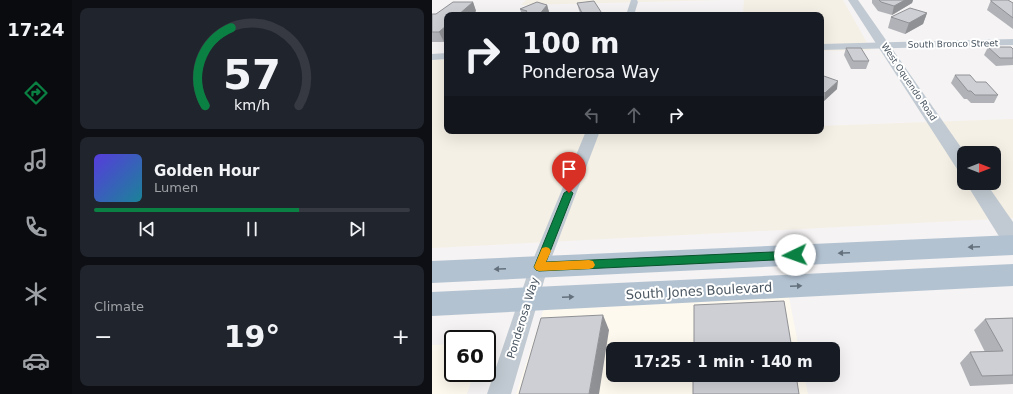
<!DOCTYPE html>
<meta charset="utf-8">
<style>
body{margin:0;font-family:"DejaVu Sans",sans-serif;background:#20242c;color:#f1f3f6;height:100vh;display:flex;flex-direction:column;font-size:15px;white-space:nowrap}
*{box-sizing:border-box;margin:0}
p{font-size:13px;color:#9ea1a6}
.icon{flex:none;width:22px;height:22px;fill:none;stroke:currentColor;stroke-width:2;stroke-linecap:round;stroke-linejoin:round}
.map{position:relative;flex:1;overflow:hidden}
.drawer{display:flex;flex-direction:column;gap:8px;padding:8px;background:#0d0f14;width:360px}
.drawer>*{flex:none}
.top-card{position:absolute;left:12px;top:12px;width:380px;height:122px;border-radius:8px;box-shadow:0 4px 16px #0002;background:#171b24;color:#f1f3f6;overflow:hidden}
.needle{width:26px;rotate:90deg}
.controls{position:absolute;left:525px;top:146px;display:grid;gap:8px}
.controls a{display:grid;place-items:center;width:44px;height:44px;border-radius:8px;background:#171b24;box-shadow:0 4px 16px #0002;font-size:20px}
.speed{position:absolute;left:12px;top:330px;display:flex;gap:8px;font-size:20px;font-weight:700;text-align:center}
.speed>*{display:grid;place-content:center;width:52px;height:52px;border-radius:50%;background:#171b24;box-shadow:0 4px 16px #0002;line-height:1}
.speed .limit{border:2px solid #111;border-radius:6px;background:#fff;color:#111}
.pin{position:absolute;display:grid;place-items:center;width:34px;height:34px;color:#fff;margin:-41px -17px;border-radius:50% 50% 50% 0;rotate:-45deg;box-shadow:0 0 4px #0007}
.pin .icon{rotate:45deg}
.me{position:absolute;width:44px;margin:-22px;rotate:267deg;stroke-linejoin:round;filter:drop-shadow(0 0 3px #0008)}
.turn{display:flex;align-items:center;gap:14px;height:84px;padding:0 12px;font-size:18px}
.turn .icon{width:52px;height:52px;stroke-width:2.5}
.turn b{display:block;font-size:28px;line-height:34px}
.lanes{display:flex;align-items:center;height:38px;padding:0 12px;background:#0003;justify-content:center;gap:20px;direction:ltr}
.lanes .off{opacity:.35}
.big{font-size:30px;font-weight:700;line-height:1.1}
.drawer .widget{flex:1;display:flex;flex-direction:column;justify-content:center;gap:6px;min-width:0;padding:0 14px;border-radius:8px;background:#20242c}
.drawer .dial{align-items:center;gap:0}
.dial svg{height:104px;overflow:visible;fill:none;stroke:#363941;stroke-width:7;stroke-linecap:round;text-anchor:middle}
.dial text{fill:#f1f3f6;stroke:none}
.song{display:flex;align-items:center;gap:12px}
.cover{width:48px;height:48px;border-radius:6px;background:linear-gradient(135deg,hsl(250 70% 55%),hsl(190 70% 35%))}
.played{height:4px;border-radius:2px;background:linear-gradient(90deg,#0b8043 65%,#363941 65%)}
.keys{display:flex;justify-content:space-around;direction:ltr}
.heat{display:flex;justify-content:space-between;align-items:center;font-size:22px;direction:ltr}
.trip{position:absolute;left:174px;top:342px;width:234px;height:40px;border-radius:8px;background:#171b24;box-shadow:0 4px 16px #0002;font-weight:700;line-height:40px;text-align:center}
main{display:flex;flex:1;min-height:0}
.tabs{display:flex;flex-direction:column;width:72px;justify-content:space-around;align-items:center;background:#090b0e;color:#9ea1a6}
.tabs .icon{width:28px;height:28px}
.tabs .on{color:#0b8043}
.tabs b{font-size:18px;color:#f1f3f6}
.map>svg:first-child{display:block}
.commercial{fill:#fdf9ef}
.sand{fill:#f5f0e5;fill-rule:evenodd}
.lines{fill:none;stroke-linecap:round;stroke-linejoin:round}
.minor{fill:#c1cad2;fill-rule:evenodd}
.tertiary{fill:#c1cad2;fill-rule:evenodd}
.primary{fill:#b3c2d1;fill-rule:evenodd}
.wall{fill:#b0b2b7}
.shaded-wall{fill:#909195}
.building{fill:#cdcfd5;stroke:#909195}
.oneway{fill:#64717d}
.route{fill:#0b8043;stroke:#07532c}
.slow{fill:#f59e0b}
.labels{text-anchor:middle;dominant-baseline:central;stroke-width:4;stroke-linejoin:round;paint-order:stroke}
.far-street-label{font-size:9px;fill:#4a5661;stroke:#fff}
.street-label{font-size:11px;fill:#4a5661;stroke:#fff}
.near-street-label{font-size:13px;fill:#4a5661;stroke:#fff}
</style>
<main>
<nav class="tabs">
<b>17:24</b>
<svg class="icon on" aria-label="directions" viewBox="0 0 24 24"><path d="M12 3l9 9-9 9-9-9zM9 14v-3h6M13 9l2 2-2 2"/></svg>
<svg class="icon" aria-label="music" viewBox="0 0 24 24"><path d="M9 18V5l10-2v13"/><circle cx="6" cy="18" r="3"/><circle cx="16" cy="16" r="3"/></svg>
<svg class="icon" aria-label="phone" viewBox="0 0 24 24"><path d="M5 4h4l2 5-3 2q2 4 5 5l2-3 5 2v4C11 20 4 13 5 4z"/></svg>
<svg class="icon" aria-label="climate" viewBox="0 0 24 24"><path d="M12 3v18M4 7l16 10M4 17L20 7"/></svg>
<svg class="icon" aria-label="car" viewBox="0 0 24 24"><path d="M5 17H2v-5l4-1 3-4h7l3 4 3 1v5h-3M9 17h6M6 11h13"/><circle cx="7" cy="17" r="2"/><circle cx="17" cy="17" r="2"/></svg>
</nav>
<section class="drawer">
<div class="widget dial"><svg viewBox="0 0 100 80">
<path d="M14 69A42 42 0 1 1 86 69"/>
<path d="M14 69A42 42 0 0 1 34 9" stroke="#0b8043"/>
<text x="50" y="56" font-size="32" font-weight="700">57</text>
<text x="50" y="72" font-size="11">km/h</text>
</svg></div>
<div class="widget">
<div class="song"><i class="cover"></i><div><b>Golden Hour</b><p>Lumen</p></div></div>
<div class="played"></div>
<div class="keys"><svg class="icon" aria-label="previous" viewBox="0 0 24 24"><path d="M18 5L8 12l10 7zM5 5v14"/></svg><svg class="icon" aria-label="pause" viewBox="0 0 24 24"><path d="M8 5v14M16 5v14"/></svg><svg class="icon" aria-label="next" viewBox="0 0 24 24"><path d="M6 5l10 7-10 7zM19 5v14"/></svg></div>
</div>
<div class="widget"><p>Climate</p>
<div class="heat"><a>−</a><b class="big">19°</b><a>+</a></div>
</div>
</section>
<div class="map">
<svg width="581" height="394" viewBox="0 0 581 394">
<rect width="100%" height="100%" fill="#f5f3f3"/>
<g class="commercial">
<path d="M356,292l11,57h-186v26h191l4,19h-292l28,-86z"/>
<path d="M21,344v29h21l-7,21h-35v-49z"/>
</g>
<g class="sand">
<path d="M94,0h196l-201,5z"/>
<path d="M312,0h99l28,50 -50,1v-36h-78z"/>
<path d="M15,59v72h374v-5l192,-7v99l-581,30v-188zM532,153h30v30h-30z"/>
</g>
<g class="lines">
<g class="minor">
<path d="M199,0h6l1,2 -4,13h-8z"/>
<path d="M581,39v6l-192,5v-6z"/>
<path d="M15,53v6l-15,1v-6z"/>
<path d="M154,131h14l-52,136 -37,127h-24l43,-127z"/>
</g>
<g class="tertiary">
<path d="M416,0h10l107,153 -1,18 -7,-2z"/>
<path d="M534,183h20l27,39v27l-8,-3z"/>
</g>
<g class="primary">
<path d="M581,235v20l-581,28v-22z"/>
<path d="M581,264v22l-581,30v-24z"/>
</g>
</g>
<g class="wall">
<path d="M440,0h41l-1,3 -20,12 -14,-4 -6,-8z"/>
<path d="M559,0h17l5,3v26l-26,-19z"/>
<path d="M41,2l3,9 -4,4h-25v24l-3,3h-12v-28h4z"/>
<path d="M145,3l26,12h-22l-2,-5z"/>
<path d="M115,5l2,7 -3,3h-24l-2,-6z"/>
<path d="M495,13l-4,11 -18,10 -17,-6 3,-11z"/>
<path d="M556,47l25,2v16l-17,1 -12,-11z"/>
<path d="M414,48l23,13 -3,8h-15l-7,-14z"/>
<path d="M389,75l16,14 -13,12 -3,-1z"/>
<path d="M523,75l21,7 22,13 -4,8h-23l-4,-4h-3l-13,-16z"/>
<path d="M581,318v66l-43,2 -10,-23 10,-11h15l-11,-22 11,-11z"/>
</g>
<g class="shaded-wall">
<path d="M473,0h8l-1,3 -20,12 2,-9z"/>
<path d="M41,2l3,9 -4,4h-14z"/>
<path d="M115,5l2,7 -3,3h-7z"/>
<path d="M495,13l-4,11 -18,10 4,-11z"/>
<path d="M15,25v14l-3,3 -5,-10z"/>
<path d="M406,81l-1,8 -13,12 1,-8z"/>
<path d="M171,315l6,15 -10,64h-10z"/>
</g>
<g class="building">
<path d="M447,0h26l-11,6 -13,-4z"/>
<path d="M559,0h17l5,3v15l-22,-17z"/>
<path d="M162,1l9,14h-20l-6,-12z"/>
<path d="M21,2h20l-15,13h-11v10l-8,7h-7v-18h4z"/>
<path d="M105,2l10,3 -8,10h-15l3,-4 -7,-2z"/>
<path d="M478,8l17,5 -18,10 -18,-6z"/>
<path d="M556,47h23l2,2v9h-13z"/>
<path d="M414,48h15l8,13h-16z"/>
<path d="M389,75l17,6 -13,12 -4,-1z"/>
<path d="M523,75h15l6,7h10l12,13h-23l-4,-4h-3z"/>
<path d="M352,301l8,48h-98v-44z"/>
<path d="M171,315l-14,79h-70l22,-76z"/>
<path d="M581,318v57l-31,1 -12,-24 33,-1 -18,-32z"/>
<path d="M261,375h103l3,19h-106z"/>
</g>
<defs><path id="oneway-solid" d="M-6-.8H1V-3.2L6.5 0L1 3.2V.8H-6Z"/></defs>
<g class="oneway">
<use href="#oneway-solid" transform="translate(542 247) rotate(177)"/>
<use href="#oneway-solid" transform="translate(412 253) rotate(177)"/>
<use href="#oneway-solid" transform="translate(68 269) rotate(177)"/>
<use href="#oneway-solid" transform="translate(364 286) rotate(-3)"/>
<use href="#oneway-solid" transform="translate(136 297) rotate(-3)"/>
</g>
<path class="route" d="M137,190l4,3 -27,69 249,-11 4,1 1,3 -1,3 -4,1 -256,12 -3,-1 -2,-3 30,-74z"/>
<path class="slow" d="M114,247l3,1 2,3 -5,11 43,-2 4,1 2,4 -2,3 -4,1 -50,2 -3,-1 -2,-3 8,-19z"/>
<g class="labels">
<g class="far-street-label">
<text transform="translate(521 44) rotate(-1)">South Bronco Street</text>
<text transform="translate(477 82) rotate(56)">West Oquendo Road</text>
</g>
<g class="street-label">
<text transform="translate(91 318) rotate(-73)">Ponderosa Way</text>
</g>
<g class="near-street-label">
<text transform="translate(267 291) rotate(-3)">South Jones Boulevard</text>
</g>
</g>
</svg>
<div class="controls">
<a><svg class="needle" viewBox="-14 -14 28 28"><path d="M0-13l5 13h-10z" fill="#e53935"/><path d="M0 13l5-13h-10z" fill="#9ea1a6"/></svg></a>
</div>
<div class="speed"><div class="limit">60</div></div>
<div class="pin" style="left:137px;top:193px;background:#d93025"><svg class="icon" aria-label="arrive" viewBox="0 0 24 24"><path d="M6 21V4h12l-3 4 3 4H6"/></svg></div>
<svg class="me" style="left:363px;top:255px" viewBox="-20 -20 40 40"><circle r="19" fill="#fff"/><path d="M0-13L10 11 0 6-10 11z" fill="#0b8043"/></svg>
<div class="trip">17:25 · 1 min · 140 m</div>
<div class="top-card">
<div class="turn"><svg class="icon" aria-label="right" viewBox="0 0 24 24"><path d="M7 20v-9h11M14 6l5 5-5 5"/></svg><div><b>100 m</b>Ponderosa Way</div></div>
<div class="lanes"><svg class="icon off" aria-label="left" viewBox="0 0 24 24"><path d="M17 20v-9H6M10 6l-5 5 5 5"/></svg><svg class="icon off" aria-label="ahead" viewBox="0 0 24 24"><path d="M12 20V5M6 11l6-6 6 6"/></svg><svg class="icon" aria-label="right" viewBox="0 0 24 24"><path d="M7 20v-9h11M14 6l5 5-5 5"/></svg></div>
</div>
</div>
</main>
